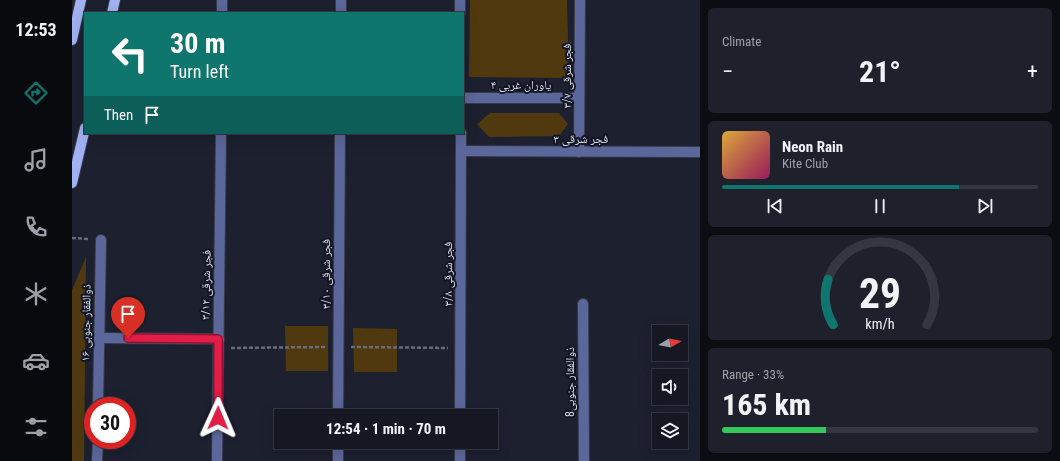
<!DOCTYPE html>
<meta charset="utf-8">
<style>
body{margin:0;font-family:"Roboto Condensed","Noto Naskh Arabic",sans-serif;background:#1e212b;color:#f1f3f6;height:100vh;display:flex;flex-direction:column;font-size:15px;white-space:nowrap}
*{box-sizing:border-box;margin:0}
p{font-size:13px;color:#9da0a6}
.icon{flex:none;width:22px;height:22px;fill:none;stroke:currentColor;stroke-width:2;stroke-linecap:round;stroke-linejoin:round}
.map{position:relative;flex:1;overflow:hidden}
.sheet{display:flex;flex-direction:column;gap:8px;padding:8px;background:#0c0d13;width:360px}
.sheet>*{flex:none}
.banner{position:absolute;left:12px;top:12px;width:380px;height:122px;border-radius:0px;box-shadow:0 4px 16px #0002,0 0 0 1px #343741;background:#0f766e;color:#fff;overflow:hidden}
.needle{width:26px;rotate:80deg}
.tools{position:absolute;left:580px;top:325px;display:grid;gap:8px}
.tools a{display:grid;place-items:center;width:36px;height:36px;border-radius:0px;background:#151823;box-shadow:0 4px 16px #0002,0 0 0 1px #343741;font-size:20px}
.speed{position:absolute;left:12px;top:397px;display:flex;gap:8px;font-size:20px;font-weight:700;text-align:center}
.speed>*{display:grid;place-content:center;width:52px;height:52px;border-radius:50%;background:#151823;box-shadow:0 4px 16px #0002,0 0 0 1px #343741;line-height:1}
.speed .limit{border:6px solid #d22;background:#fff;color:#111}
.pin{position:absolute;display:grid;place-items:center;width:34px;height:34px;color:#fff;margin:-41px -17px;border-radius:50% 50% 50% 0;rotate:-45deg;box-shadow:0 0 4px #0007}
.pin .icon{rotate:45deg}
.me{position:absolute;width:44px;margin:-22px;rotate:1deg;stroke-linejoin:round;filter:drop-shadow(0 0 3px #0008)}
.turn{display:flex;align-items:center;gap:14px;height:84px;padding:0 20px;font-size:18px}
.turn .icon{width:52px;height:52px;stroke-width:2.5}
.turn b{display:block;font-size:28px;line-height:34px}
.then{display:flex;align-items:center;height:38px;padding:0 20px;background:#0003;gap:8px;font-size:15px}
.big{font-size:30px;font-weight:700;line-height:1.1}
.sheet .widget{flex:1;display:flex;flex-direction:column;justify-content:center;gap:6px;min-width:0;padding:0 14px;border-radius:6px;background:#1e212b}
.sheet .dial{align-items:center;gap:0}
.dial svg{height:104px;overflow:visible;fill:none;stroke:#343741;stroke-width:7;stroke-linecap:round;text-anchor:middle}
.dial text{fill:#f1f3f6;stroke:none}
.song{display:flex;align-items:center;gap:12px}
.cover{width:48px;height:48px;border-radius:6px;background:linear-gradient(135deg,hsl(40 70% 55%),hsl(330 70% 35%))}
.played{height:4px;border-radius:2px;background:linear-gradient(90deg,#0f766e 75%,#343741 75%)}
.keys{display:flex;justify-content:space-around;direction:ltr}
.heat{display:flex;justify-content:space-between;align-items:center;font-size:22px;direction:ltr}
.charge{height:6px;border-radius:3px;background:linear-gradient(90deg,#34c759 33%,#343741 0)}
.trip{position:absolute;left:202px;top:409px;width:224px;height:40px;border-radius:0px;background:#151823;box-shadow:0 4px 16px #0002,0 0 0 1px #343741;font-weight:700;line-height:40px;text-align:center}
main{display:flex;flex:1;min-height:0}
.dock{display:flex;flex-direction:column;width:72px;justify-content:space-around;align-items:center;background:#080a0e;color:#9da0a6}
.dock .icon{width:28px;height:28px}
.dock .active{color:#0f766e}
.dock b{font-size:18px;color:#f1f3f6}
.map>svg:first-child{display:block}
.green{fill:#51390f}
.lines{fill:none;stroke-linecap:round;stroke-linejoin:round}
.minor-casing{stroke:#373a49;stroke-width:12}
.major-casing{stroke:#373a49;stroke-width:12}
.path{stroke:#696d7a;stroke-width:2.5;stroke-dasharray:4 2;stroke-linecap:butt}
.minor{stroke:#5b679a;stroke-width:10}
.major{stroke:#a1b1f1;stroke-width:10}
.route-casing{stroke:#92132f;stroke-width:10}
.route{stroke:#e11d48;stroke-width:7}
.labels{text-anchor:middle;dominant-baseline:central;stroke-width:4;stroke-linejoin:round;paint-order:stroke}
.street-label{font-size:12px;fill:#dadde8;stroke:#131625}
</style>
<main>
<nav class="dock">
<b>12:53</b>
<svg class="icon active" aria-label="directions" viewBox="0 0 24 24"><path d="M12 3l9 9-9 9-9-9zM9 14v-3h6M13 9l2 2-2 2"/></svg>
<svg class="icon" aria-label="music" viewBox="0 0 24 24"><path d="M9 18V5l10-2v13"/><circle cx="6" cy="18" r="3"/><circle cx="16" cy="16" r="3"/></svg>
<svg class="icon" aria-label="phone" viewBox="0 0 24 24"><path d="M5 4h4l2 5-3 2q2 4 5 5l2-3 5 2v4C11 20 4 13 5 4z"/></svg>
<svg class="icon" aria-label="climate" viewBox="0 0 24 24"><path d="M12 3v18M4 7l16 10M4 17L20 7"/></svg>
<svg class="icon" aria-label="car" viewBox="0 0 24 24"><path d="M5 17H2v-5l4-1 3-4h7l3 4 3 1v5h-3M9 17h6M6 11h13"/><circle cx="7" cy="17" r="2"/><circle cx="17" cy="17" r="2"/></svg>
<svg class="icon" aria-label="filters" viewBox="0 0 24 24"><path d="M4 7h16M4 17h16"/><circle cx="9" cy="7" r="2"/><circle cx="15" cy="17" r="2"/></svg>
</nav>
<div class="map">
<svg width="628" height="461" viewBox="0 0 628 461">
<rect width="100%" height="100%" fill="#1c202f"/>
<g class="green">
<path d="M398,0h97l2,78 -100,-1z"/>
<path d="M418,113h69l9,11 -9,12 -70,1 -12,-13z"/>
<path d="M14,257l-2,204h-12v-171z"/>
<path d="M213,326h43v45h-42z"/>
<path d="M281,328l44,1v43h-43z"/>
</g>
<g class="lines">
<defs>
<g id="minor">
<path d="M388,0v13"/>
<path d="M150,13v-13"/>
<path d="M269,13v-13"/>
<path d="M391,98h116"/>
<path d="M390,151l238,1"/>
<path d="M507,152l1,-152"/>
<path d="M511,304l1,157"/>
<path d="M27,338l120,1"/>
<path d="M26,406l3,-166"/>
<path d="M266,416l2,-283"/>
<path d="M388,416l1,-283"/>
<path d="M25,461l1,-21"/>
<path d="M145,461l4,-328"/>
<path d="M266,461v-19"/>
<path d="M388,461v-19"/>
</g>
<g id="major">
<path d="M40,13l3,-13"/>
<path d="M0,40l9,-40"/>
<path d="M0,183l13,-55"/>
</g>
</defs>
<use href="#minor" class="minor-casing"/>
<use href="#major" class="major-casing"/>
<g class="path">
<path d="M0,238l17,1"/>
<path d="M279,347l97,1"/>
<path d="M159,348l95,-1"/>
</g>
<use href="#minor" class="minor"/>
<use href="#major" class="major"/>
</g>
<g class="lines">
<defs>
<path id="route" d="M56,338l90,1v79"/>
</defs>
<use href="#route" class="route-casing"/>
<use href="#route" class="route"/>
</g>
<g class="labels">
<g class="street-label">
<text transform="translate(495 76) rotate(-90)">۳/۷ فجر شرقی</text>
<text x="449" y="85">۴ یاوران غربی</text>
<text x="509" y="139">۳ فجر شرقی</text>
<text transform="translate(254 274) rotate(-90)">۳/۱۰ فجر شرقی</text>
<text transform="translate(376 274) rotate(-90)">۳/۸ فجر شرقی</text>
<text transform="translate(134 285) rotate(-89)">۳/۱۲ فجر شرقی</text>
<text transform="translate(14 323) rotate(-89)">۱۶ ذوالفقار جنوبی</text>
<text transform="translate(498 382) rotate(-90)">8ذوالفقار جنوبی</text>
</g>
</g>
</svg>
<div class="tools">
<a><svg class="needle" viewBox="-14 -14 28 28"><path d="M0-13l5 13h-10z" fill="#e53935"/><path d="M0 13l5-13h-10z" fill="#9da0a6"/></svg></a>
<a><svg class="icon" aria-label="sound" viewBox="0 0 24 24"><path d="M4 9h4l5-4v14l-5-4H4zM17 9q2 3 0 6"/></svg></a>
<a><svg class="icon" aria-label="layers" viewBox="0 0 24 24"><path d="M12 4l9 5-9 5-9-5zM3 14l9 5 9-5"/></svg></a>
</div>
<div class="speed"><div class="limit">30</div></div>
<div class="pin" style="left:56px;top:338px;background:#d93025"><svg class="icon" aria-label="arrive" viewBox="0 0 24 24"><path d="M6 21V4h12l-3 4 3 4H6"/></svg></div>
<svg class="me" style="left:146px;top:418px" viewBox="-20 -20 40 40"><path d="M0-17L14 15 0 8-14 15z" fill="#e11d48" stroke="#fff" stroke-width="4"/></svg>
<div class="trip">12:54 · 1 min · 70 m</div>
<div class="banner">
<div class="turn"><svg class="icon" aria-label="left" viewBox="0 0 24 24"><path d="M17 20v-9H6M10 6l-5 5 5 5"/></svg><div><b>30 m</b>Turn left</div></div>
<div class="then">Then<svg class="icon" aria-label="arrive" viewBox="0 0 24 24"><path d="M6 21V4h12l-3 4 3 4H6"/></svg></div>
</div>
</div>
<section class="sheet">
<div class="widget"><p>Climate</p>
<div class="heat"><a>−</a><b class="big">21°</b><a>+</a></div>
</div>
<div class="widget">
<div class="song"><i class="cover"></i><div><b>Neon Rain</b><p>Kite Club</p></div></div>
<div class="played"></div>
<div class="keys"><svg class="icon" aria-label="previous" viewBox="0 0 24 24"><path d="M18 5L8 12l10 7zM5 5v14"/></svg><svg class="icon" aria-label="pause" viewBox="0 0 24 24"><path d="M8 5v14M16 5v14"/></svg><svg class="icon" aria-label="next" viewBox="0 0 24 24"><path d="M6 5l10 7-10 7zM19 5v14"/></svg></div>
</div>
<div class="widget dial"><svg viewBox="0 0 100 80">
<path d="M14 69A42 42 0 1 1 86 69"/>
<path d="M14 69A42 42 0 0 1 10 34" stroke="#0f766e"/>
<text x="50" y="56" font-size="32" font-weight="700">29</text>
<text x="50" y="72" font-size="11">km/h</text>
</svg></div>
<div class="widget"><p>Range · 33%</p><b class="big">165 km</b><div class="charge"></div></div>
</section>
</main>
